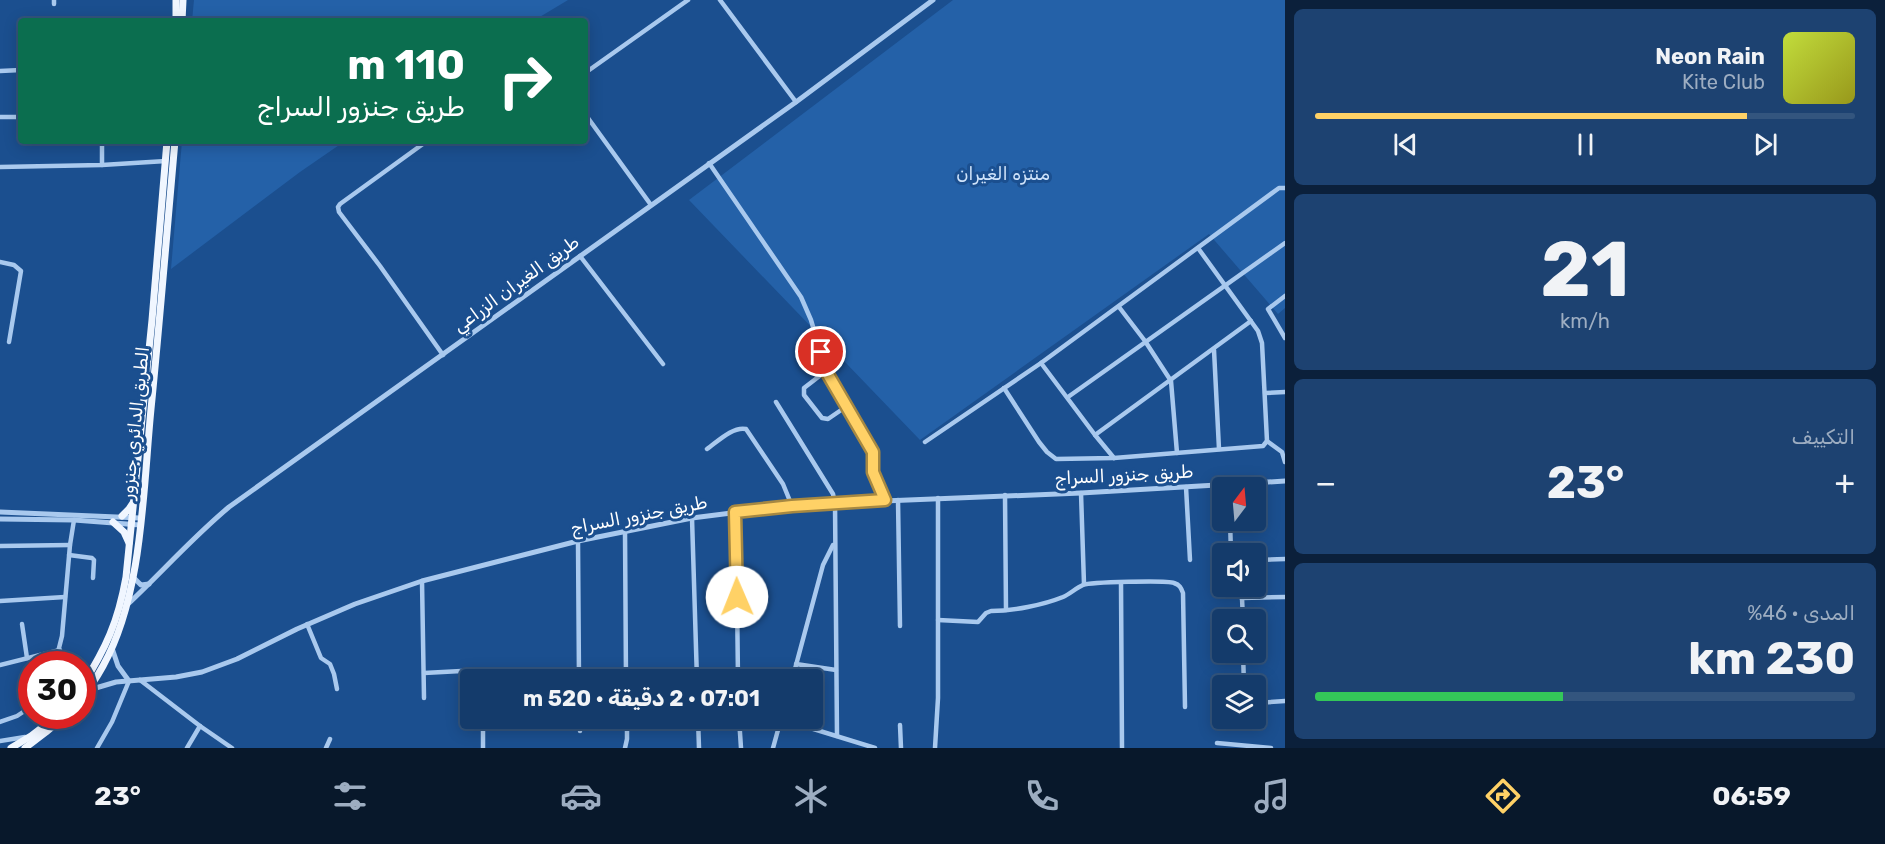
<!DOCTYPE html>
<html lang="ar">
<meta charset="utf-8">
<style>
body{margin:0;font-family:Rubik,Cairo,sans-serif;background:#1d4271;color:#f1f3f6;direction:rtl;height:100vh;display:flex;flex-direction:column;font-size:22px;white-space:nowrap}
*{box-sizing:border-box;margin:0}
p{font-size:20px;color:#9dadc1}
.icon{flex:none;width:33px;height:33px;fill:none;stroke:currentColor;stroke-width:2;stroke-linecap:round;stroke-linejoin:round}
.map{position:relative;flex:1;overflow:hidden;direction:ltr}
.drawer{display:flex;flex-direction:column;gap:9px;padding:9px;background:#0b203b;width:600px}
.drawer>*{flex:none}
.top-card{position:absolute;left:18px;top:18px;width:570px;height:126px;border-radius:6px;box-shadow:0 3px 15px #0003,0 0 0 2px #33557e;direction:rtl;background:#0b6e4f;color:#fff;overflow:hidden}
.needle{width:39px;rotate:16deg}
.buttons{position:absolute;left:1212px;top:477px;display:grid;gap:12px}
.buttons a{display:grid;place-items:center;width:54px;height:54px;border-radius:6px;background:#143b6b;box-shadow:0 3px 15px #0003,0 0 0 2px #33557e;font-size:30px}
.speed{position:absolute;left:18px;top:651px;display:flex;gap:12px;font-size:30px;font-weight:700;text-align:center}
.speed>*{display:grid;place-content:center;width:78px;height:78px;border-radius:50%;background:#143b6b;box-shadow:0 3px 15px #0003,0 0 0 2px #33557e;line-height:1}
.speed .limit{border:9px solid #d22;background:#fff;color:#111}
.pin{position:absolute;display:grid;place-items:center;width:51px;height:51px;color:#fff;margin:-26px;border:3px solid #fff;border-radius:50%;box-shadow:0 2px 6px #0007}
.me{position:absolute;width:66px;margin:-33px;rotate:359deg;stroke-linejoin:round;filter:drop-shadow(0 0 4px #0008)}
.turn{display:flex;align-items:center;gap:21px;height:126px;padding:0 24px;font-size:27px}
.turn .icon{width:78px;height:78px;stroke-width:2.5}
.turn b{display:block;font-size:42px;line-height:51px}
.big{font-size:45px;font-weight:700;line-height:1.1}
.drawer .tile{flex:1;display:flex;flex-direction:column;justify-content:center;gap:9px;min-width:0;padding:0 21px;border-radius:9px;background:#1d4271}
.drawer .dial{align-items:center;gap:0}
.dial b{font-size:78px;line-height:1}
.song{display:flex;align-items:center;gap:18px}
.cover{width:72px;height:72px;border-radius:9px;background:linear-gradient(135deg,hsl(70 70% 55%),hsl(60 70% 35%))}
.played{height:6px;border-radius:3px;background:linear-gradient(90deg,#ffd166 80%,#33557e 80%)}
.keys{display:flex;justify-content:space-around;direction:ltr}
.heat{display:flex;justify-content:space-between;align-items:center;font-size:33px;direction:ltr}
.charge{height:9px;border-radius:4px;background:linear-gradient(90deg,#34c759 46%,#33557e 0)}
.trip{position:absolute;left:460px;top:669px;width:363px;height:60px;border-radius:6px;background:#143b6b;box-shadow:0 3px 15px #0003,0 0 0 2px #33557e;font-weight:700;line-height:60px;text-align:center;direction:rtl}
.tabs{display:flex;height:96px;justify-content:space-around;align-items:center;background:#08182b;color:#9dadc1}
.tabs .icon{width:42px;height:42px}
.tabs .current{color:#ffd166}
.tabs b{font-size:27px;color:#f1f3f6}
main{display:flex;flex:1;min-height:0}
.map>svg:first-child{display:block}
.green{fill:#2461a8}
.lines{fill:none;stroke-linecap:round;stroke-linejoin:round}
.minor{stroke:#a9c9ee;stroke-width:4.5}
.tertiary{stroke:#a9c9ee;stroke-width:5}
.primary{stroke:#f0f6ff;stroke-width:7}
.route-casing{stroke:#a68842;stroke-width:15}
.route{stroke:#ffd166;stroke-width:10}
.labels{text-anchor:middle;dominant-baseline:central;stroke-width:6;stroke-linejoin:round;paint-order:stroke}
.park-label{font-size:18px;fill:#cfe3fa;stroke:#1b4f8f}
.street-label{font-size:18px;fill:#fff;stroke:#1b4f8f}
</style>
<main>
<section class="drawer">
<div class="tile">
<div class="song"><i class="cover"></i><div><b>Neon Rain</b><p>Kite Club</p></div></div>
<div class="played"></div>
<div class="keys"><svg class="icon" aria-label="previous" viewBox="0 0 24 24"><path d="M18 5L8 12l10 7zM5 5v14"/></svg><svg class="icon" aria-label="pause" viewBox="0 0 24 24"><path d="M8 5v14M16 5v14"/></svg><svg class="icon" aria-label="next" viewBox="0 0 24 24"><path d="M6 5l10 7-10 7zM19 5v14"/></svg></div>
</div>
<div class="tile dial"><b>21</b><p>km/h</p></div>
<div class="tile"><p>التكييف</p>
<div class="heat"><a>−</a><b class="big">23°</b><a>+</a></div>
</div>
<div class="tile"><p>المدى · 46%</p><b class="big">230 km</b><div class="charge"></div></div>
</section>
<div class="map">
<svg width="1285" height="748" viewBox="0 0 1285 748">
<rect width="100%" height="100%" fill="#1b4f8f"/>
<g class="green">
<path d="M194,0h374l-35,21h-341z"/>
<path d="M953,0h332v308l-7,6 -69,-80 -289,206 -231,-240z"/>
<path d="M182,141h163l-45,31 -129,97z"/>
</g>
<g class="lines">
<g class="minor">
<path d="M720,0l76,102"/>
<path d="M54,4v-4"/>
<path d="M0,71l21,-1"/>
<path d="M585,73l103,-73"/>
<path d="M0,117h21"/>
<path d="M585,117l3,1 63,87"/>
<path d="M427,141l-87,63 -2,3 1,5 41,54 63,89"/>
<path d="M709,163l92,134 10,23 15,51 46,81 1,20 12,28"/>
<path d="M102,165v-24"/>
<path d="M0,167l102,-2 64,-4"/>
<path d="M580,256l83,108"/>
<path d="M0,262l14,3 7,6 -12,71"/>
<path d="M1285,296l-17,13 17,29"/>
<path d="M1119,307l26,34 26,40 6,72"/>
<path d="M1214,350l5,99"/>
<path d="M1041,363l54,72 19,23"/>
<path d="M826,371l-22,17v7l18,23 6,1 19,-13"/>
<path d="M1004,388l35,54 8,10 9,7 58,-1 149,-12 4,-5 -5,-98 -4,-12 -60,-83"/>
<path d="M1265,393l20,-1"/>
<path d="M1068,397l217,-154"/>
<path d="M776,402l57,92 2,9 2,233"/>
<path d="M1095,435l156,-114"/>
<path d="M1267,441l15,11 3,10"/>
<path d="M925,442l116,-79 238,-175h6"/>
<path d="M707,449c10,-7 26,-23 39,-20l37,55 9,22"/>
<path d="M1186,487l4,73"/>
<path d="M1081,493l3,91"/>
<path d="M1005,495l1,115"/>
<path d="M898,500l2,126"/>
<path d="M736,512l2,168"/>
<path d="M692,518l5,162"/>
<path d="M1230,520l1,34"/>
<path d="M625,531l1,149"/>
<path d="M578,541l1,139"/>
<path d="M0,546l70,-1"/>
<path d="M69,555l23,3 2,2 -1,18"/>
<path d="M1256,560l29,-1"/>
<path d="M422,581l2,117"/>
<path d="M1121,583l1,165"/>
<path d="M1232,586c0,7 5,9 10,12l43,-1"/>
<path d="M1242,598l1,22"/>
<path d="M0,601l65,-4"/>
<path d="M938,620l40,2 8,-9 5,-2c22,0 52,-6 72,-14 7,-3 13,-9 20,-12 7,-3 84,-5 91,-2 6,2 7,5 9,10l2,114"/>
<path d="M22,624l5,34"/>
<path d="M307,624l14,34 9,6 4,10 3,15"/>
<path d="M1243,652l1,34"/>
<path d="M55,664l7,-28 8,-91 4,-25"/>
<path d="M796,664l40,6"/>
<path d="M0,665l60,-15"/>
<path d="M424,673l56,-3 2,2v8"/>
<path d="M579,675l47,1"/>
<path d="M140,680l60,46 32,22"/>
<path d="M792,680l31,-115 10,-20"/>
<path d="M1256,703l29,-2"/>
<path d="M483,718v30"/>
<path d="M580,718v13"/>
<path d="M698,718l1,30"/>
<path d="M739,718l2,30"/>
<path d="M781,719l94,29"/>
<path d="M0,722l17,-6 15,-10"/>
<path d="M900,725l1,23"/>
<path d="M0,741l25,-4"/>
<path d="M1217,743l54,5"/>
<path d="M97,748l15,-26 17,-41"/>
<path d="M187,748l13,-22"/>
<path d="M326,748l4,-9"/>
<path d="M625,748l2,-9v-21"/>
<path d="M773,748l8,-29"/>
<path d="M935,748l3,-50v-200"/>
</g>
<g class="tertiary">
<path d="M0,512l140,6"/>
<path d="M0,519l74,1 66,5"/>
<path d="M133,577l8,8 8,-1"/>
<path d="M128,604c34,-32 65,-67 101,-97l567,-405 137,-102"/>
<path d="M112,648l6,18 11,15"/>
<path d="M89,690l27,-8 60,-5 26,-5 35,-13 60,-30 58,-25 67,-23 156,-40 114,-23 71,-9 72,-6 246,-10 204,-12"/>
</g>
<g class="primary">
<path d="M176,21v-21"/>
<path d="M182,21l1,-21"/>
<path d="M122,516l7,-7 4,-6"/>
<path d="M113,522l11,10 5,11"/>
<path d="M82,686c24,-38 36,-64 44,-109l26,-257 15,-179"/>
<path d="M82,696c9,-9 15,-19 21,-30 40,-72 40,-176 48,-257 9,-90 16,-179 24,-268"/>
<path d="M11,748l20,-12 26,-20"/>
<path d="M25,748l21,-16 19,-16"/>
</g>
</g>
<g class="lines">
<defs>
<path id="route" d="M737,597l-2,-85 57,-6 93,-6 -12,-28v-20l-47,-81 -5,-19"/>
</defs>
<use href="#route" class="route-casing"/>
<use href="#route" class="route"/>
</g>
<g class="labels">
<g class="park-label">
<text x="1003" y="174">منتزه الغيران</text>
</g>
<g class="street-label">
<text transform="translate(516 284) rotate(-36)">طريق الغيران الزراعي</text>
<text transform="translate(135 423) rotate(-84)">الطريق الدائري جنزور</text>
<text transform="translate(1124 475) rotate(-3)">طريق جنزور السراج</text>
<text transform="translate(639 515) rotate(-11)">طريق جنزور السراج</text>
</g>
</g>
</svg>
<div class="buttons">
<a><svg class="needle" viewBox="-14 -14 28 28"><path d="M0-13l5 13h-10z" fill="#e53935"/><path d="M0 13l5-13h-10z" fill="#9dadc1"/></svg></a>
<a><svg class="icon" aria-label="sound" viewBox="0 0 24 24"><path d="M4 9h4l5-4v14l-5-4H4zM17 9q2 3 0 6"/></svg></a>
<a><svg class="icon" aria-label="search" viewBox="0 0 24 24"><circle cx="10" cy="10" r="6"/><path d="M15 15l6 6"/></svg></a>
<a><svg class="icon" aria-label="layers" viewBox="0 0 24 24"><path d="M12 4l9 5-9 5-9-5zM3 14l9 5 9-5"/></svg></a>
</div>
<div class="speed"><div class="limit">30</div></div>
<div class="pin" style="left:821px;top:352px;background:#d93025"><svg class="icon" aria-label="arrive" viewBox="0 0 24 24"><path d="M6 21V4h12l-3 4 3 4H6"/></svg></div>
<svg class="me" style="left:737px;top:597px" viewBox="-20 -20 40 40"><circle r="19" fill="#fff"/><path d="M0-13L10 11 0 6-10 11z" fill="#ffd166"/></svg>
<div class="trip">07:01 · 2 دقيقة · 520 m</div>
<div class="top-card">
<div class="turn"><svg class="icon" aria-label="right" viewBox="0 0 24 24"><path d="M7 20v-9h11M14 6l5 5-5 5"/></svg><div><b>110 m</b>طريق جنزور السراج</div></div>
</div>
</div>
</main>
<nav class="tabs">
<b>06:59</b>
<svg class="icon current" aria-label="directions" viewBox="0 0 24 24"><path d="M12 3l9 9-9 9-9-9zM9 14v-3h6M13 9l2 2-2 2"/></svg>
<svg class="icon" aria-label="music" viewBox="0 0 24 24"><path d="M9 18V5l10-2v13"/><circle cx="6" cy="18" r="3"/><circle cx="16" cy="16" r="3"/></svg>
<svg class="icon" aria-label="phone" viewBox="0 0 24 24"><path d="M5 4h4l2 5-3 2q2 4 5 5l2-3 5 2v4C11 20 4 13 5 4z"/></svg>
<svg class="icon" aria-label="climate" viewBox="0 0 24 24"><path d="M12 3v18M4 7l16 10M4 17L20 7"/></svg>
<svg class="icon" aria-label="car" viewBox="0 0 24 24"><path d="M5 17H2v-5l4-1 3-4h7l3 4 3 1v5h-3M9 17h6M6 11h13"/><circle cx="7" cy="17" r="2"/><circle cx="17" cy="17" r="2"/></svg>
<svg class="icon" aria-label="filters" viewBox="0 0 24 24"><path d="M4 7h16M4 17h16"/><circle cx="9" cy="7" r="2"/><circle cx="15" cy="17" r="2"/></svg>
<b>23°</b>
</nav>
